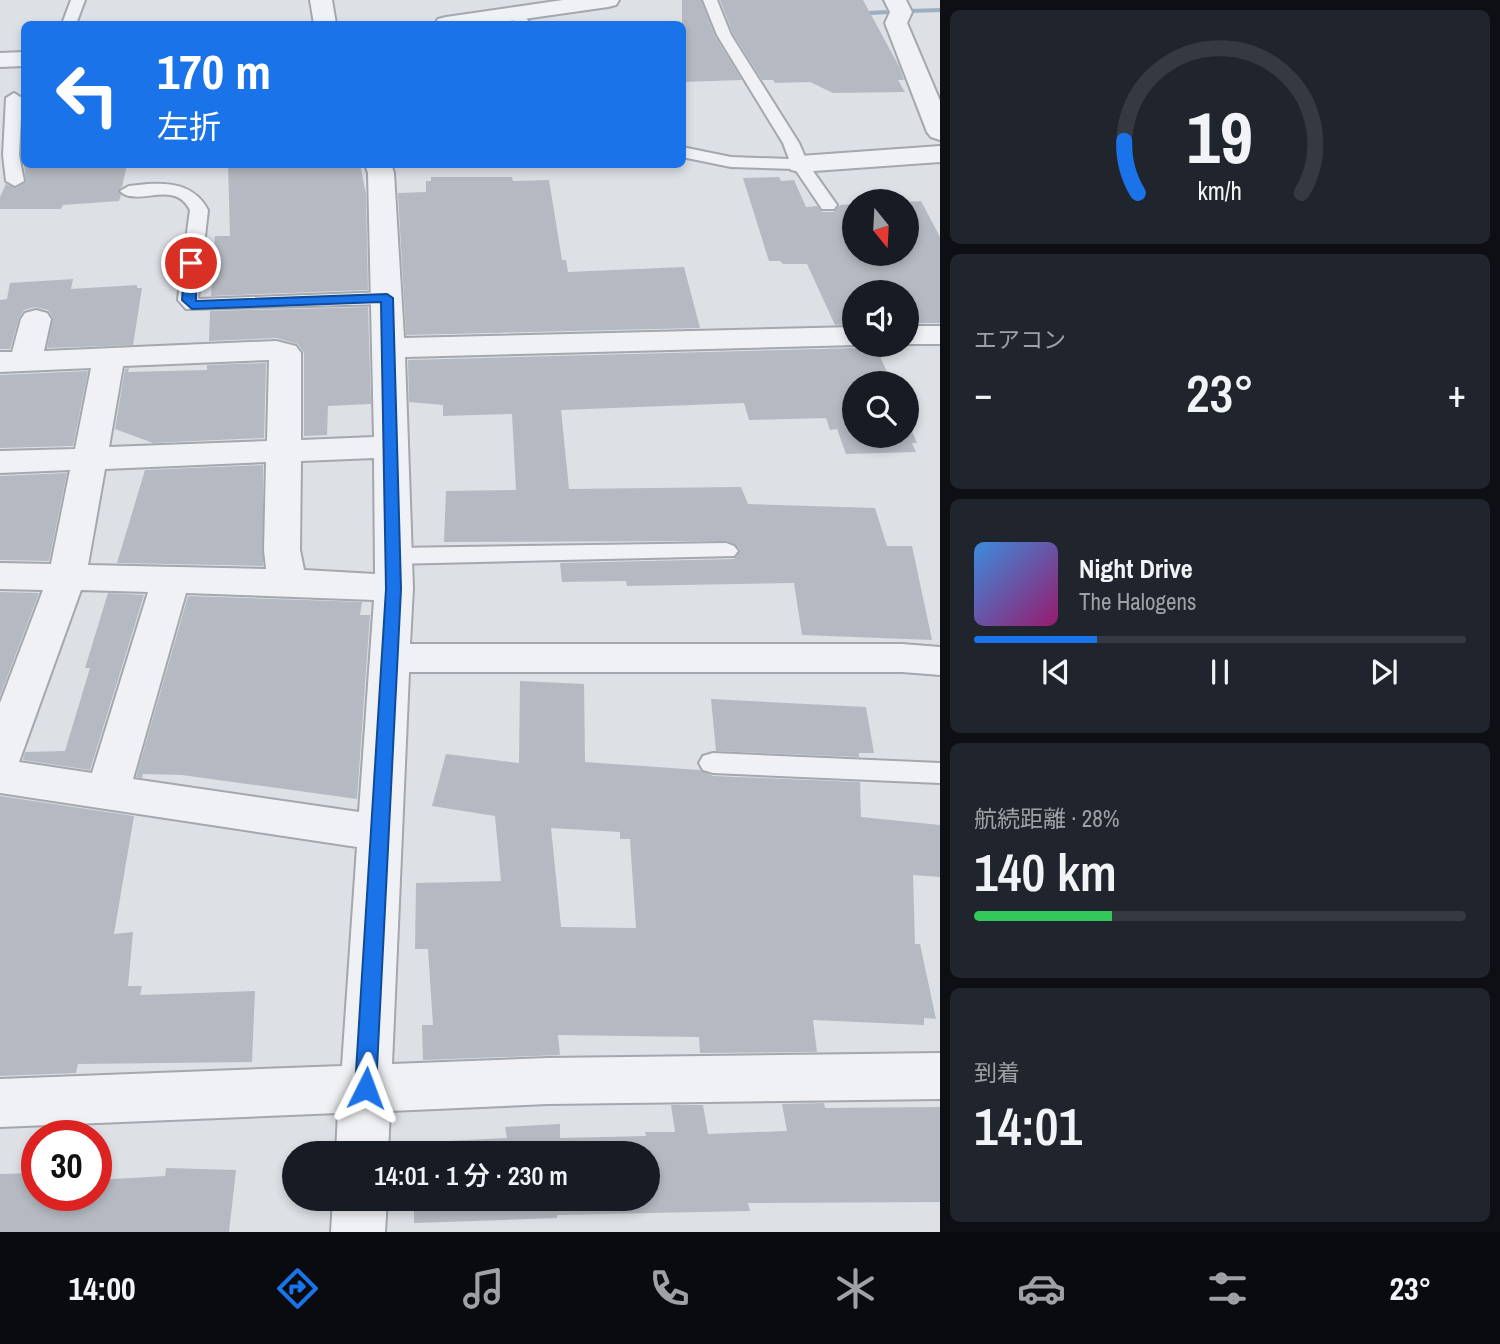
<!DOCTYPE html>
<html lang="ja">
<meta charset="utf-8">
<style>
body{margin:0;font-family:"Archivo Narrow","Noto Sans JP",sans-serif;background:#20242c;color:#f1f3f6;height:100vh;display:flex;flex-direction:column;font-size:26px;white-space:nowrap}
*{box-sizing:border-box;margin:0}
p{font-size:23px;color:#9ea1a6}
.icon{flex:none;width:38px;height:38px;fill:none;stroke:currentColor;stroke-width:2;stroke-linecap:round;stroke-linejoin:round}
.map{position:relative;flex:1;overflow:hidden}
.details{display:flex;flex-direction:column;gap:10px;padding:10px;background:#0d0f14;width:560px}
.details>*{flex:none}
.banner{position:absolute;left:21px;top:21px;width:665px;height:147px;border-radius:10px;box-shadow:0 4px 10px #0003;background:#1a73e8;color:#fff;overflow:hidden}
.needle{width:46px;rotate:162deg}
.fabs{position:absolute;left:842px;top:189px;display:grid;gap:14px}
.fabs a{display:grid;place-items:center;width:77px;height:77px;border-radius:50%;background:#171b24;box-shadow:0 4px 10px #0003;font-size:35px}
.speed{position:absolute;left:21px;top:1120px;display:flex;gap:14px;font-size:35px;font-weight:700;text-align:center}
.speed>*{display:grid;place-content:center;width:91px;height:91px;border-radius:50%;background:#171b24;box-shadow:0 4px 10px #0003;line-height:1}
.speed .limit{border:10px solid #d22;background:#fff;color:#111}
.pin{position:absolute;display:grid;place-items:center;width:60px;height:60px;color:#fff;margin:-30px;border:4px solid #fff;border-radius:50%;box-shadow:0 2px 7px #0007}
.me{position:absolute;width:77px;margin:-38px;rotate:3deg;stroke-linejoin:round;filter:drop-shadow(0 0 5px #0008)}
.turn{display:flex;align-items:center;gap:24px;height:147px;padding:0 21px;font-size:32px}
.turn .icon{width:91px;height:91px;stroke-width:2.5}
.turn b{display:block;font-size:49px;line-height:60px}
.big{font-size:52px;font-weight:600;line-height:1.1}
.details .card{flex:1;display:flex;flex-direction:column;justify-content:center;gap:10px;min-width:0;padding:0 24px;border-radius:10px;background:#20242c}
.details .dial{align-items:center;gap:0}
.dial svg{height:182px;overflow:visible;fill:none;stroke:#363941;stroke-width:7;stroke-linecap:round;text-anchor:middle}
.dial text{fill:#f1f3f6;stroke:none}
.song{display:flex;align-items:center;gap:21px}
.cover{width:84px;height:84px;border-radius:10px;background:linear-gradient(135deg,hsl(210 70% 55%),hsl(320 70% 35%))}
.played{height:7px;border-radius:4px;background:linear-gradient(90deg,#1a73e8 25%,#363941 25%)}
.keys{display:flex;justify-content:space-around;direction:ltr}
.heat{display:flex;justify-content:space-between;align-items:center;font-size:38px;direction:ltr}
.charge{height:10px;border-radius:5px;background:linear-gradient(90deg,#34c759 28%,#363941 0)}
.trip{position:absolute;left:282px;top:1141px;width:378px;height:70px;border-radius:35px;background:#171b24;box-shadow:0 4px 10px #0003;font-weight:600;line-height:70px;text-align:center}
.dock{display:flex;height:112px;justify-content:space-around;align-items:center;background:#090b0e;color:#9ea1a6}
.dock .icon{width:49px;height:49px}
.dock .active{color:#1a73e8}
.dock b{font-size:32px;color:#f1f3f6}
main{display:flex;flex:1;min-height:0}
.map>svg:first-child{display:block}
.lines{fill:none;stroke-linecap:round;stroke-linejoin:round}
.stream{fill:#9caec2;fill-rule:evenodd}
.building{fill:#b5bac2;fill-rule:evenodd}
.lane-casing{stroke:#a3a7ae;stroke-width:4}
.street-casing{stroke:#a3a7ae;stroke-width:4}
.lane{fill:#f0f1f4;fill-rule:evenodd}
.street{fill:#f0f1f4;fill-rule:evenodd}
.route{fill:#1a73e8;stroke:#114b97;stroke-width:2}
</style>
<main>
<div class="map">
<svg width="940" height="1232" viewBox="0 0 940 1232">
<rect width="100%" height="100%" fill="#dde0e5"/>
<g class="lines">
<g class="stream">
<path d="M940,8v4l-30,1 -4,-2 4,-2z"/>
<path d="M885,10l4,2 -1,2 -33,2 -4,-2 4,-2z"/>
</g>
</g>
<g class="building">
<path d="M682,0h19l14,36 27,44 -60,2z"/>
<path d="M720,0h143l37,68 4,12h-6l7,12 -72,1 -23,-11 -35,1 -2,-3h-11l-29,-46z"/>
<path d="M24,164h103l-5,23 -4,3 3,5 -2,6 -56,4 -2,4h-61v-12l6,-13 10,4 10,-6z"/>
<path d="M228,164h132l6,30 2,96 -157,6 4,-60h15z"/>
<path d="M431,177h81l1,4 36,-1 13,80h4l2,12 116,-5 16,61 -294,7 -8,-142 28,-1v-11h5z"/>
<path d="M779,177l2,4 13,-1 12,27 11,-1 5,6h12l6,-7 14,-1v50h52v-52l15,-1 19,36v86h-34v-31h-52v32l-19,1 -28,-61h-24l-3,-3h-11l-26,-83z"/>
<path d="M73,279l-2,10 66,-4v3h5l-9,57 -86,3 6,-30 -5,-8 -13,-3 -11,3 -5,8 -9,31h-10v-49l7,-1 3,-16z"/>
<path d="M368,307l3,97 -43,2 -1,29 -23,1v-83l-6,-9 -22,-6 -67,3 1,-30z"/>
<path d="M859,345h16l17,38h-38v53h52v-18l11,25h-5l4,9 -70,2 -9,-25 -7,1 -4,-12 -77,2 -5,-17 -183,7 8,79 172,-2 7,17 127,4 12,38h25l20,94 -130,-5 -8,-52 -167,3 -1,-5 -64,1 -2,-19 174,-4 6,-10 -13,-8 -283,1 2,-51 70,-1 -4,-76 -69,2v-11l-34,-3 -1,-42 448,-12z"/>
<path d="M266,363l-2,75 -111,5 -38,-14 10,-60 4,-1 -1,4 79,-2v-5z"/>
<path d="M88,371l-15,75 -73,2v-73z"/>
<path d="M263,465v101l-146,-3 28,-93z"/>
<path d="M67,473l-18,88 -49,-1v-84z"/>
<path d="M0,592l39,1 -39,103z"/>
<path d="M108,593l36,2 -54,175 -67,-10 2,-8 40,-1 25,-83h-5z"/>
<path d="M188,596l174,6 -2,13h10l-13,184 -175,-24 -39,-1 -1,4 -6,-1z"/>
<path d="M520,681l64,3 1,78 115,8 13,6 147,6 1,35 79,8v52l-27,-2 2,69h5l16,75 -12,-1v7l-111,-5 4,32 -117,1 -1,-16 -141,-2 2,20 -137,5 -1,-35h11l-5,-76h-13l1,-66 85,-2 -6,-65 -63,-10 14,-52 73,9zM551,828l69,4v7h10l6,89 -75,-1z"/>
<path d="M711,699l155,8 8,46h-15v4l-143,-6z"/>
<path d="M0,796l134,20 -20,118 19,-2 -5,54h14l-2,9 115,-4 -3,71 -174,2 -2,9 -76,3z"/>
<path d="M824,1103l1,5 115,-1v95l-192,1 2,8 -193,4v3l-143,5v-24h234v-46h-235v-5l33,-1 1,-6 60,-3 -2,-11 55,-3v14l86,-2 -1,-4h30l-4,-27h32l5,29 79,-3 -5,-27z"/>
<path d="M166,1168l70,2 -7,62h-229v-58l37,-1v22h59v-15l69,-4z"/>
</g>
<g class="lines">
<defs>
<g id="lane">
<path d="M71,0h14l-9,24h-14z"/>
<path d="M703,0h14l14,35 68,108 9,21 29,41 -3,4h-12l-27,-40 -64,-2 -49,-10v-10l49,10 58,2 -6,-16 -66,-108z"/>
<path d="M517,10l5,1 8,13h-14l-6,-10z"/>
<path d="M14,93l8,5 -3,57 5,26 -9,5 -9,-5 -3,-26 3,-57z"/>
<path d="M148,184c26,-1 47,2 60,26l-10,89 189,-7 10,6 -10,6 -201,5 -8,-9 1,-10 11,-80c-16,-32 -53,-2 -70,-19l9,-5z"/>
<path d="M726,543l8,3 4,5 -4,5 -341,8 -8,-2 -4,-6 4,-6 8,-2z"/>
<path d="M713,753l227,10v20l-227,-10 -10,-3 -4,-7 4,-7z"/>
</g>
<g id="street">
<path d="M310,0h22l4,24h-22z"/>
<path d="M563,0h56l-3,5 -8,2 -120,17h-53l3,-5 8,-2z"/>
<path d="M884,0h22l6,12 -5,11 33,78v39l-9,-3 -4,-5 -42,-109 5,-11z"/>
<path d="M24,52v14l-24,1v-14z"/>
<path d="M940,146v16l-140,10 -9,-2 -4,-6 4,-6 9,-2z"/>
<path d="M365,164h26l3,9 10,165 450,-11v18h2l-451,12 8,231 -3,56h492l38,3v28l-38,-3h-493l-17,392 156,-6 392,-5v46l-392,5 -158,7 -2,42h-52l2,-40 -338,14v-48l342,-13 15,-219 -357,-54v-90l43,-113 -43,-1v-26l51,1 19,-94 -70,3v-22l75,-2 16,-81 -91,4v-20h12l9,-33 4,-6 11,-3 11,3 4,6 -7,32 232,-10 20,5 5,7v87l73,-3 -6,-264zM269,360l-2,81 -158,6 14,-81zM374,458l1,116 -71,-4 -4,-20 1,-89zM266,462l-2,88 2,19 -178,-4 17,-96zM81,590l67,2 -56,181 -73,-11zM186,593l188,7 -15,212 -226,-33z"/>
<rect x="906" y="326" width="34" height="18"/>
<path d="M333,1199h54l-2,33h-54z"/>
</g>
</defs>
<use href="#lane" class="lane-casing"/>
<use href="#street" class="street-casing"/>
<use href="#lane" class="lane"/>
<use href="#street" class="street"/>
</g>
<path class="route" d="M191,260l6,3 -1,38 191,-7 6,4 8,291 -25,499 -3,7 -7,2 -8,-2 -3,-7 31,-499 -5,-287 -189,7 -10,-9 3,-37z"/>
</svg>
<div class="fabs">
<a><svg class="needle" viewBox="-14 -14 28 28"><path d="M0-13l5 13h-10z" fill="#e53935"/><path d="M0 13l5-13h-10z" fill="#9ea1a6"/></svg></a>
<a><svg class="icon" aria-label="sound" viewBox="0 0 24 24"><path d="M4 9h4l5-4v14l-5-4H4zM17 9q2 3 0 6"/></svg></a>
<a><svg class="icon" aria-label="search" viewBox="0 0 24 24"><circle cx="10" cy="10" r="6"/><path d="M15 15l6 6"/></svg></a>
</div>
<div class="speed"><div class="limit">30</div></div>
<div class="pin" style="left:191px;top:263px;background:#d93025"><svg class="icon" aria-label="arrive" viewBox="0 0 24 24"><path d="M6 21V4h12l-3 4 3 4H6"/></svg></div>
<svg class="me" style="left:366px;top:1088px" viewBox="-20 -20 40 40"><path d="M0-17L14 15 0 8-14 15z" fill="#1a73e8" stroke="#fff" stroke-width="4"/></svg>
<div class="trip">14:01 · 1 分 · 230 m</div>
<div class="banner">
<div class="turn"><svg class="icon" aria-label="left" viewBox="0 0 24 24"><path d="M17 20v-9H6M10 6l-5 5 5 5"/></svg><div><b>170 m</b>左折</div></div>
</div>
</div>
<section class="details">
<div class="card dial"><svg viewBox="0 0 100 80">
<path d="M14 69A42 42 0 1 1 86 69"/>
<path d="M14 69A42 42 0 0 1 8 46" stroke="#1a73e8"/>
<text x="50" y="56" font-size="32" font-weight="700">19</text>
<text x="50" y="72" font-size="11">km/h</text>
</svg></div>
<div class="card"><p>エアコン</p>
<div class="heat"><a>−</a><b class="big">23°</b><a>+</a></div>
</div>
<div class="card">
<div class="song"><i class="cover"></i><div><b>Night Drive</b><p>The Halogens</p></div></div>
<div class="played"></div>
<div class="keys"><svg class="icon" aria-label="previous" viewBox="0 0 24 24"><path d="M18 5L8 12l10 7zM5 5v14"/></svg><svg class="icon" aria-label="pause" viewBox="0 0 24 24"><path d="M8 5v14M16 5v14"/></svg><svg class="icon" aria-label="next" viewBox="0 0 24 24"><path d="M6 5l10 7-10 7zM19 5v14"/></svg></div>
</div>
<div class="card"><p>航続距離 · 28%</p><b class="big">140 km</b><div class="charge"></div></div>
<div class="card"><p>到着</p><b class="big">14:01</b></div>
</section>
</main>
<nav class="dock">
<b>14:00</b>
<svg class="icon active" aria-label="directions" viewBox="0 0 24 24"><path d="M12 3l9 9-9 9-9-9zM9 14v-3h6M13 9l2 2-2 2"/></svg>
<svg class="icon" aria-label="music" viewBox="0 0 24 24"><path d="M9 18V5l10-2v13"/><circle cx="6" cy="18" r="3"/><circle cx="16" cy="16" r="3"/></svg>
<svg class="icon" aria-label="phone" viewBox="0 0 24 24"><path d="M5 4h4l2 5-3 2q2 4 5 5l2-3 5 2v4C11 20 4 13 5 4z"/></svg>
<svg class="icon" aria-label="climate" viewBox="0 0 24 24"><path d="M12 3v18M4 7l16 10M4 17L20 7"/></svg>
<svg class="icon" aria-label="car" viewBox="0 0 24 24"><path d="M5 17H2v-5l4-1 3-4h7l3 4 3 1v5h-3M9 17h6M6 11h13"/><circle cx="7" cy="17" r="2"/><circle cx="17" cy="17" r="2"/></svg>
<svg class="icon" aria-label="filters" viewBox="0 0 24 24"><path d="M4 7h16M4 17h16"/><circle cx="9" cy="7" r="2"/><circle cx="15" cy="17" r="2"/></svg>
<b>23°</b>
</nav>
